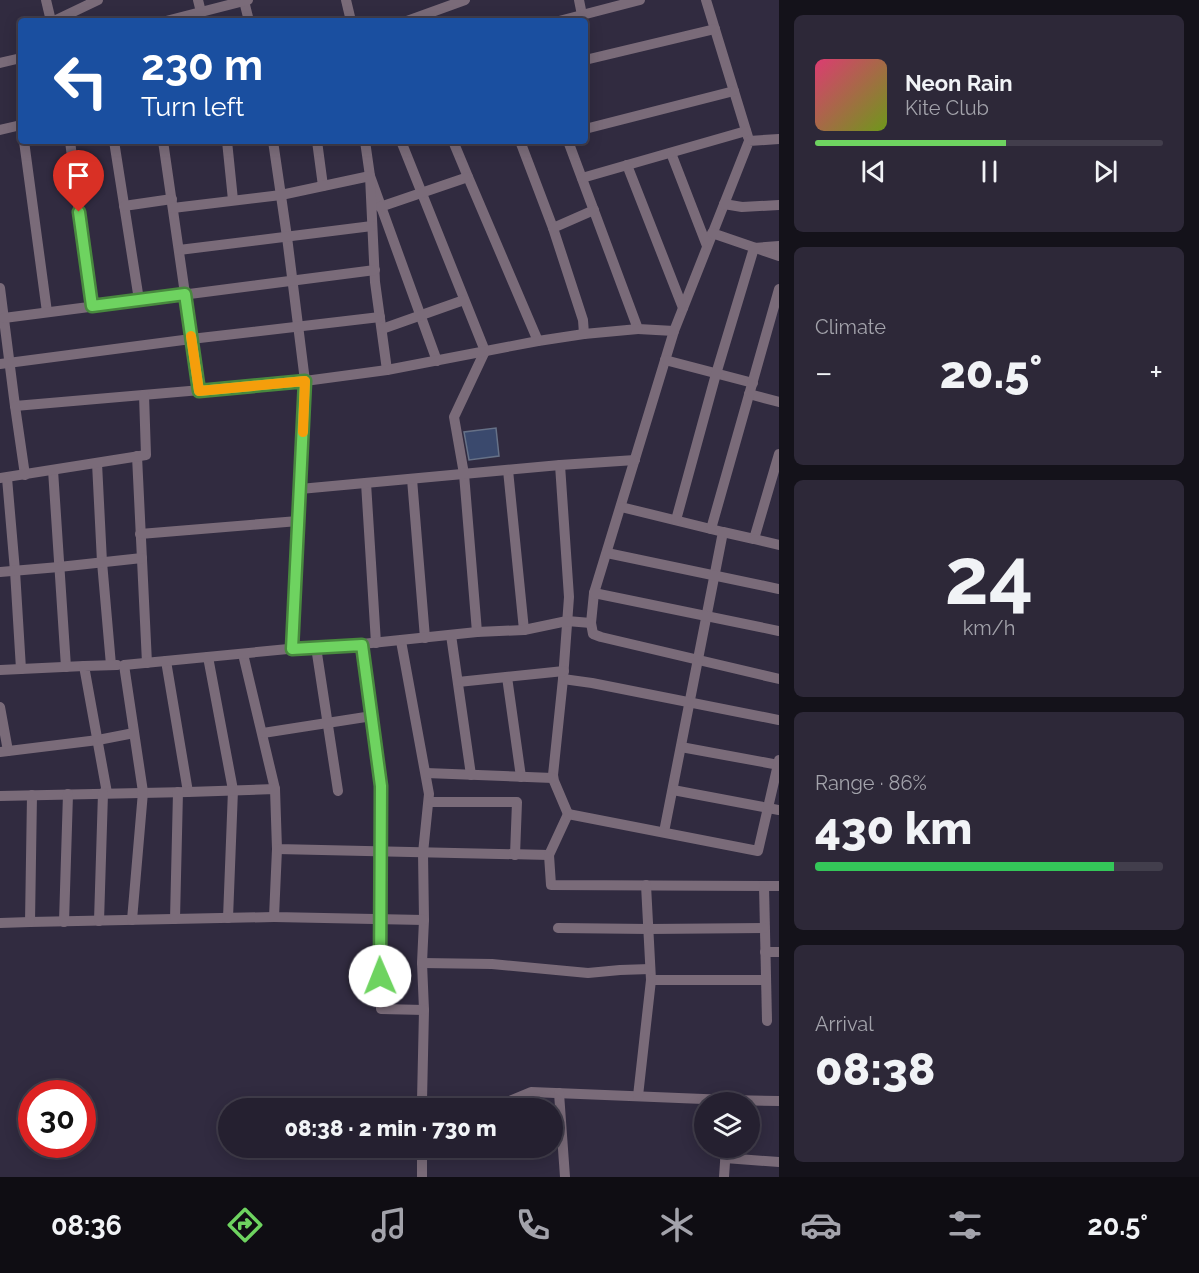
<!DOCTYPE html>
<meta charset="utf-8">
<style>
body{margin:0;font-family:Raleway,sans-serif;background:#2d2838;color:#f1f3f6;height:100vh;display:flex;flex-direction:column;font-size:22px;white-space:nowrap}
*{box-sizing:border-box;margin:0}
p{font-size:20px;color:#a3a3ab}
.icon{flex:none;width:33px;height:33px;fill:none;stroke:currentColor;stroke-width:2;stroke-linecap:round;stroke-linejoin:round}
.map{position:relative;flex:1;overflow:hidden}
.panel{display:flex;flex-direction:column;gap:15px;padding:15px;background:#14121a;width:420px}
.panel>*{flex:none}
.banner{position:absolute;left:18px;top:18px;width:570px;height:126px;border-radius:6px;box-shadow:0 3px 15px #0003,0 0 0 2px #423e4c;background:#1a4fa0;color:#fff;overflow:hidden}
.buttons{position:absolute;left:694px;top:1092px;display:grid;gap:12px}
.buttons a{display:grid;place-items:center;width:66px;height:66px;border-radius:50%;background:#252030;box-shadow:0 3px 15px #0003,0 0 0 2px #423e4c;font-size:30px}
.speed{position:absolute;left:18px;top:1080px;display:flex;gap:12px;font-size:30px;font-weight:700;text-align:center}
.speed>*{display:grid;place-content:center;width:78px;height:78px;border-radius:50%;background:#252030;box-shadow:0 3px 15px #0003,0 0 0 2px #423e4c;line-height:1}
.speed .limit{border:9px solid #d22;background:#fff;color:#111}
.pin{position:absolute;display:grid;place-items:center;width:51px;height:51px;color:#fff;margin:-62px -26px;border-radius:50% 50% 50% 0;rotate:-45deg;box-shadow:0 0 6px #0007}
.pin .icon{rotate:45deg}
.me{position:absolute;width:66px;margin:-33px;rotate:359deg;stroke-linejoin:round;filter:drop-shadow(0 0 4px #0008)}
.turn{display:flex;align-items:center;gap:21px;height:126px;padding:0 24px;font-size:27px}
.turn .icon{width:78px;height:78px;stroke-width:2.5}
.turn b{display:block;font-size:42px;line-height:51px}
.big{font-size:45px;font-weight:800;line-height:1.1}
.panel .tile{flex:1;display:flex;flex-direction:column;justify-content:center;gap:9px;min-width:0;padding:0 21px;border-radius:9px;background:#2d2838}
.panel .dial{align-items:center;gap:0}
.dial b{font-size:78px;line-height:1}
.song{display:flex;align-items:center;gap:18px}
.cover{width:72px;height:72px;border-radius:9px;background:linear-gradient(135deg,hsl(340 70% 55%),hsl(80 70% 35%))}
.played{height:6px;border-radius:3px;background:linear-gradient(90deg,#6ed360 55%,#423e4c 55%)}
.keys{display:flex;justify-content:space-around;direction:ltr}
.heat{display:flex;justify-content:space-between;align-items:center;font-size:33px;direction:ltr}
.charge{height:9px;border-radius:4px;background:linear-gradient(90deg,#34c759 86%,#423e4c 0)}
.trip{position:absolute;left:218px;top:1098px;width:345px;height:60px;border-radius:30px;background:#252030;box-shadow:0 3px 15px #0003,0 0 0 2px #423e4c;font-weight:800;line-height:60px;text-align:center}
.tab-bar{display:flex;height:96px;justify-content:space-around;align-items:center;background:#0f0d13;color:#a3a3ab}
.tab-bar .icon{width:42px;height:42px}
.tab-bar .active{color:#6ed360}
.tab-bar b{font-size:27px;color:#f1f3f6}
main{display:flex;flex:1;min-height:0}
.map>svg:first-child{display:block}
.building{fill:#3a496d;stroke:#667187;stroke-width:1.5}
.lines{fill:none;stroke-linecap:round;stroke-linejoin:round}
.minor{stroke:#7a6b79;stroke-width:10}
.route-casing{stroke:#48893e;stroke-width:15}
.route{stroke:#6ed360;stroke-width:10}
.slow{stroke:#f59e0b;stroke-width:10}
</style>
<main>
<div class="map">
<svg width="779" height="1177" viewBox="0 0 779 1177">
<rect width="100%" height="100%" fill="#312b40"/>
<path class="building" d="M496,428l3,28 -30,4 -5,-28z"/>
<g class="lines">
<g class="minor">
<path d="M46,0l5,21"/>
<path d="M198,0l3,12"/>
<path d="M346,0l5,21"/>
<path d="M579,0l3,15"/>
<path d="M706,0l42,137"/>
<path d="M244,1l5,20"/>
<path d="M54,21l44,-21"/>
<path d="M166,21l82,-21"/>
<path d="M407,21l58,-21"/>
<path d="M559,21l81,-21"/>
<path d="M585,60l130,-31"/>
<path d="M0,63l21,-5"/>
<path d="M585,129l149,-38"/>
<path d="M0,130l21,-5"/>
<path d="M779,139l-30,2 -75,190 -80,262 -3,30 2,11 8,3 178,42"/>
<path d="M24,141l23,171"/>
<path d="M70,141l21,165"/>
<path d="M114,141l25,159"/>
<path d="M163,141l36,250"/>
<path d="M227,141l6,59"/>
<path d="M273,141l14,96 18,144 -13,268"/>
<path d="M317,141l6,45"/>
<path d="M365,141l5,35 67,185"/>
<path d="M401,141l84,210 -31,66 10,57 13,158"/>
<path d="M453,141l15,36 70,164"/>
<path d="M520,141l33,87 30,92 1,14"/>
<path d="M568,141l70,188 36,2"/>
<path d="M671,153l36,93"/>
<path d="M627,165l56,143"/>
<path d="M582,178l164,-47"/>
<path d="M724,204l18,3 37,-2"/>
<path d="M124,206l48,-7"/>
<path d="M380,207l88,-30"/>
<path d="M173,208l108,-13 89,-19 5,106 12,88"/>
<path d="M553,228l41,-18"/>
<path d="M712,233l67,23"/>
<path d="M179,250l193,-24"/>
<path d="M0,288l15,118 290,-25 82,-11 151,-29 46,-7 54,-5"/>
<path d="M4,318l371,-48"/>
<path d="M382,329l82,-29"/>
<path d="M665,360l88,23"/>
<path d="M0,364l191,-25 189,-22"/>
<path d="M749,394l30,8"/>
<path d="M15,406l10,69"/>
<path d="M137,456l10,207"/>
<path d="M97,463l5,99 9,103"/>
<path d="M560,465l9,132 -6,82 -10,96 1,6 14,33"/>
<path d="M53,470l13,197"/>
<path d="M508,470l16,160"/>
<path d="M0,478l146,-23 -2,-60"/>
<path d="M7,478l8,93 6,98"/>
<path d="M412,479l13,159"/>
<path d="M366,483l10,160"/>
<path d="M300,489l260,-24 75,-5"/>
<path d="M621,507l102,25 -59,300"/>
<path d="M676,520l40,-146 38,-126 25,-2"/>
<path d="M711,529l68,-240"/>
<path d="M723,532l31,7 25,-85"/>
<path d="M140,534l158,-13"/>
<path d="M754,539l25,6"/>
<path d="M607,553l172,36"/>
<path d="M0,572l59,-5 83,-9"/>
<path d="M594,593l185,38"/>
<path d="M451,635l20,140"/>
<path d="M401,641l28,153 -6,59 1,67 -2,43 2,47 -2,91 83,2 26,-11 197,8"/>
<path d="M362,644l19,142 -2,133 2,90 43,1"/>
<path d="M316,647l22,144"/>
<path d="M243,654l32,135"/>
<path d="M208,657l25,133 -5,128"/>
<path d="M166,661l22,131"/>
<path d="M0,670l84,-4"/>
<path d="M507,677l14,100"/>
<path d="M563,679l29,4 187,37"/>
<path d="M458,682l106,-11"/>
<path d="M0,707l8,44"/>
<path d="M263,733l109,-17"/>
<path d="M681,747l98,18"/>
<path d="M0,752l98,-12 36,-7"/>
<path d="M426,773l127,5"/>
<path d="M673,790l106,20"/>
<path d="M107,793l-23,-127 33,-1"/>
<path d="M32,795l-2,127 244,-5"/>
<path d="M0,796l188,-4 87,-3 2,60 272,6"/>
<path d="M429,802h88l-2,53"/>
<path d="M568,814l-19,41 2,30 228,1"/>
<path d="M568,814l190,37 21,-91"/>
<path d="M277,849l-3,68 150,3"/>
<path d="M646,885l5,95h114"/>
<path d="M764,886l3,135"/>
<path d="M175,919l3,-127"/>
<path d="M132,920l11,-128 -19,-127 185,-18 53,-3 115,-12 47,-2 43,-9 24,2"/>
<path d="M99,921l4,-128"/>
<path d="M64,922l4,-128"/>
<path d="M0,923l30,-1"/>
<path d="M558,928l91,1 115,-1"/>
<path d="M765,952h14"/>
<path d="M422,963l70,1 96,9 32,-3 30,-1"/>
<path d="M559,1093l6,84"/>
<path d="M638,1096l13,-116"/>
<path d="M728,1102v-2l51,1"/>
<path d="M422,1148v29"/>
<path d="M725,1158l54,4"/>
<path d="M724,1177l2,-29"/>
</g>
</g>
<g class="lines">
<defs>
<path id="route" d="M79,212l13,94 93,-12 14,97 106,-10 -13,268 70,-4 19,141 -1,190"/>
</defs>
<use href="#route" class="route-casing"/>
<use href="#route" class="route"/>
<path class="slow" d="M191,336l8,55 106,-10 -2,51"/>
</g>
</svg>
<div class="buttons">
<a><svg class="icon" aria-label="layers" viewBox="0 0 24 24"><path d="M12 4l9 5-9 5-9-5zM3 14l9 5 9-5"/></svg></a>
</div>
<div class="speed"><div class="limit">30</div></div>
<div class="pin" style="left:79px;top:212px;background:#d93025"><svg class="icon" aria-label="arrive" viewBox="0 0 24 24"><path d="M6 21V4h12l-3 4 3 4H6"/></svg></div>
<svg class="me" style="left:380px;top:976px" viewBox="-20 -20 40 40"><circle r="19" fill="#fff"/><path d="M0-13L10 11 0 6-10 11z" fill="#6ed360"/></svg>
<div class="trip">08:38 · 2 min · 730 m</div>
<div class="banner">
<div class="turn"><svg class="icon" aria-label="left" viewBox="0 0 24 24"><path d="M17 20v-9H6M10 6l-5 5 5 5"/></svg><div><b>230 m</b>Turn left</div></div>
</div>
</div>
<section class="panel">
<div class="tile">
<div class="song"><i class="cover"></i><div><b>Neon Rain</b><p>Kite Club</p></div></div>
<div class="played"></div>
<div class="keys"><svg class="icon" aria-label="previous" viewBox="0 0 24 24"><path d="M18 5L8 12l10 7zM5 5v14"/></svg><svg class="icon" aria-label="pause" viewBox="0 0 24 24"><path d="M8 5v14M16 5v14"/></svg><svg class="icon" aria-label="next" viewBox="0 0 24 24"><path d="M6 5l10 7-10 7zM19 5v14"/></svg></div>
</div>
<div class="tile"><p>Climate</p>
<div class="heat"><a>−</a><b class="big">20.5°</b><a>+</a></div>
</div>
<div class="tile dial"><b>24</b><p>km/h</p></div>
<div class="tile"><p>Range · 86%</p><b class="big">430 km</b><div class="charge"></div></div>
<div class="tile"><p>Arrival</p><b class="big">08:38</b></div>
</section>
</main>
<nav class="tab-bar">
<b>08:36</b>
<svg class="icon active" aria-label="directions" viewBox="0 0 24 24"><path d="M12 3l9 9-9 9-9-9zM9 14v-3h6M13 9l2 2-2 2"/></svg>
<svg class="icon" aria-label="music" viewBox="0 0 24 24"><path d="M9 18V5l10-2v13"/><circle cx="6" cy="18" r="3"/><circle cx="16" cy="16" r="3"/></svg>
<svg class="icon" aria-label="phone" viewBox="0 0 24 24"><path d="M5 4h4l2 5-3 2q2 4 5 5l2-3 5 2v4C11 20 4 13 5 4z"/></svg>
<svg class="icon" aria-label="climate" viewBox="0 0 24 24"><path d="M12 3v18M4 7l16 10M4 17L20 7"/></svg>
<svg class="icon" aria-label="car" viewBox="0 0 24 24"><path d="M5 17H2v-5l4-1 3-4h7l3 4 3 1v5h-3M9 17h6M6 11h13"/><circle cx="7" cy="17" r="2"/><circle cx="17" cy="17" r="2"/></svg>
<svg class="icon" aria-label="filters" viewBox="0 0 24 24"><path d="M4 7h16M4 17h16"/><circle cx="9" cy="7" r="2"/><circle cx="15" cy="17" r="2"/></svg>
<b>20.5°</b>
</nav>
